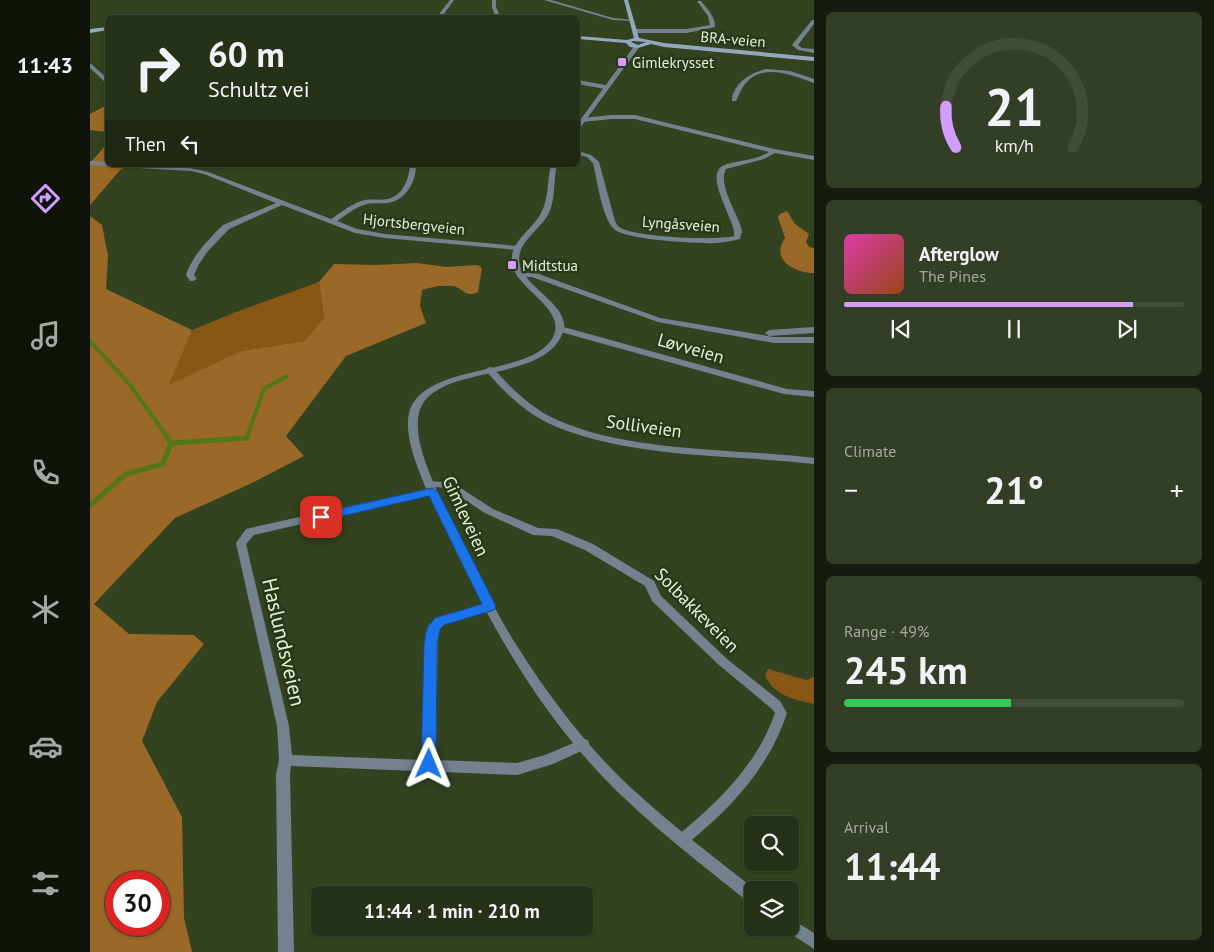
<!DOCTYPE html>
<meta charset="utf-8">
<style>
body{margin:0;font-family:"PT Sans",sans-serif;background:#323e25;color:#f1f3f6;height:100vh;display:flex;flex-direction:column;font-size:19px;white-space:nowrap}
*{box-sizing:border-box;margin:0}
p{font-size:16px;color:#a4aaa2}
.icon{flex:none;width:28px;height:28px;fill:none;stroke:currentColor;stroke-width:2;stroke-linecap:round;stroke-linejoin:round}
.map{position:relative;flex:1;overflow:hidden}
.panel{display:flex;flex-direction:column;gap:12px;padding:12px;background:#151c0d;width:400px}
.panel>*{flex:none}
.banner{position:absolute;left:15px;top:15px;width:475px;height:152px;border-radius:8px;box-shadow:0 1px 4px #0004,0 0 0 1px #424d37;background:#263218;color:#f1f3f6;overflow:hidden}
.tools{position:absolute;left:654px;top:816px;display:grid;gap:10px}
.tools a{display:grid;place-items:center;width:55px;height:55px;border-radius:8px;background:#263218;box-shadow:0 1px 4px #0004,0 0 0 1px #424d37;font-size:25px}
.speed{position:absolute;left:15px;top:871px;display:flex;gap:10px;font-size:25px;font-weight:700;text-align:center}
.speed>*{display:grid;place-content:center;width:65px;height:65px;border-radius:50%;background:#263218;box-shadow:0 1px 4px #0004,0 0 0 1px #424d37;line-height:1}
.speed .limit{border:8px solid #d22;background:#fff;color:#111}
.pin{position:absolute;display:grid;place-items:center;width:42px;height:42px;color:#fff;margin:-21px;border-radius:10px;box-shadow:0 2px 8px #0006}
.me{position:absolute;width:55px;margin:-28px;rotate:1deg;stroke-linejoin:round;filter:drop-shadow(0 0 4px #0008)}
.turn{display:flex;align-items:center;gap:18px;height:105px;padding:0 20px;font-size:22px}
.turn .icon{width:65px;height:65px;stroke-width:2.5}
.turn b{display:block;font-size:35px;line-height:42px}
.then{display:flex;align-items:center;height:48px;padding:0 20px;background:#0003;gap:10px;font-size:19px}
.big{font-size:38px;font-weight:600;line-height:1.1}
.panel .widget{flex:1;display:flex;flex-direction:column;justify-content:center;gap:8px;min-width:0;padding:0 18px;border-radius:8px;background:#323e25}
.panel .dial{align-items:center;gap:0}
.dial svg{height:130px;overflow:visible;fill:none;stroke:#424d37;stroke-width:7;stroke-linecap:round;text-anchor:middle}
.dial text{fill:#f1f3f6;stroke:none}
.song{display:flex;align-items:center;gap:15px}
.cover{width:60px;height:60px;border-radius:8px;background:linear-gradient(135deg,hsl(320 70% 55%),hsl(20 70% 35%))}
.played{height:5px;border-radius:2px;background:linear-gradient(90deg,#d39cfd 85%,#424d37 85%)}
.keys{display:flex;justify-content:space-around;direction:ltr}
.heat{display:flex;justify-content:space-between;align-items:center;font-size:28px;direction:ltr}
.charge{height:8px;border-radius:4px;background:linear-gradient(90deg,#34c759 49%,#424d37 0)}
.trip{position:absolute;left:221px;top:886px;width:282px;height:50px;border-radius:8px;background:#263218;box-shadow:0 1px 4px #0004,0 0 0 1px #424d37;font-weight:600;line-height:50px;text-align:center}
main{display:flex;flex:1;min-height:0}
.menu{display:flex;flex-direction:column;width:90px;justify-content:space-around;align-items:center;background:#0f140a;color:#a4aaa2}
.menu .icon{width:35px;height:35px}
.menu .on{color:#d39cfd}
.menu b{font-size:22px;color:#f1f3f6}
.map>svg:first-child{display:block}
.green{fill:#875713}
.forest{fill:#9a6827;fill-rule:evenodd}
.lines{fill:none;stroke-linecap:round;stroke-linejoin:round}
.stream-far1{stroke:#517717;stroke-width:4}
.stream{stroke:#517717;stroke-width:5}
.minor{fill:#748290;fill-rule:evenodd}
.tertiary{fill:#748290;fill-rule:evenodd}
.secondary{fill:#93a8be;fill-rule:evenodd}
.route{fill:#1a73e8;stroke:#114b97}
.poi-dot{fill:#d39cfd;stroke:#293816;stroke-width:2}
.labels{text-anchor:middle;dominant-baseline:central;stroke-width:5;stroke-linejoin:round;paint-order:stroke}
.far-street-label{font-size:15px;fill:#e5f0db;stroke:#293816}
.far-poi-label{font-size:15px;fill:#e5f0db;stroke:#293816;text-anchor:start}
.street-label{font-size:18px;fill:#e5f0db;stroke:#293816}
.near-street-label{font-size:21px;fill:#e5f0db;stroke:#293816}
</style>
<main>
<nav class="menu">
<b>11:43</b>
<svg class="icon on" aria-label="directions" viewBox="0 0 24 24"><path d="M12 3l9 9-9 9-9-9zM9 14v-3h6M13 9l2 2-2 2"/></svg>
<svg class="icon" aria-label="music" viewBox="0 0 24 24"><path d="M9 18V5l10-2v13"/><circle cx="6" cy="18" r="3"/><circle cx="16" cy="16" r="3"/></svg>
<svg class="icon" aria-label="phone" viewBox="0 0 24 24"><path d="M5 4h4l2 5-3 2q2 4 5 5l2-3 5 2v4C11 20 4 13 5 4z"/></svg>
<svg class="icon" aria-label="climate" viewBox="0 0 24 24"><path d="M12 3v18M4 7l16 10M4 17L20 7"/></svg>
<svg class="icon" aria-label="car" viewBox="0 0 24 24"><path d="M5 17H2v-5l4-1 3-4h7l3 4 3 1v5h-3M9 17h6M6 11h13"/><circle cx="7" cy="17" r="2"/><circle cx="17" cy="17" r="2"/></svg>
<svg class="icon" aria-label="filters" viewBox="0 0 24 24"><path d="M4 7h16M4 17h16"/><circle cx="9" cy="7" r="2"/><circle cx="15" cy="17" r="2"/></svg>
</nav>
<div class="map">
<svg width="724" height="952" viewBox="0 0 724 952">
<rect width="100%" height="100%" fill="#334320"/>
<g class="green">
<path d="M229,282l5,36 -20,23 -63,10 -73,35 24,-56 44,-18z"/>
<path d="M678,669l38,11 8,-3v27c-21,-5 -40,-8 -49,-29z"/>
</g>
<g class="forest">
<path d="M17,105v27l-17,-2v-16z"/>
<path d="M17,144l1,21h27l-14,4 -31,36v-42z"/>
<path d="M697,211l8,13 14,10 -3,8 3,5 5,1v25c-20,0 -44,-14 -29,-35l-7,-21 2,-3z"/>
<path d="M0,216l12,9 6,31 -2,33 86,41 -23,55 72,-34 63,-10 20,-23 -5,-36 15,-18 42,1 41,-2 29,4 32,-2 4,3 -4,24c-14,7 -16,-6 -26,-6 -11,-1 -20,1 -30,4l-2,16 6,17 -80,33 -60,80 18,20 -50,26 -79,36 -81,86 35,30 65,1 10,9 -47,58 -15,39 40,76 2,101 8,34h-102zM69,882v43h-43v-43z"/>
</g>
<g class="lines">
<g class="stream-far1">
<path d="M0,341l41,45 36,51"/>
<path d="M157,437l17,-48 23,-13"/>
</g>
<g class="stream">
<path d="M76,436l5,7"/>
<path d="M0,505l36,-31 37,-10 8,-21 76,-5 1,-2"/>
</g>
<g class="minor">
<path d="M360,0h4l-13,18h-5z"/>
<path d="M402,0h4v7l5,11h-5l-4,-11z"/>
<path d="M454,0h7l62,18 21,2 -2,1 -19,-1z"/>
<path d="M607,1h4c6,8 15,16 14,26l-28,6h-51l-3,-2 3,-2h51l23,-4 -2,-9z"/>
<path d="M722,20h2v4l-16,21 4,3 12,1v4l-16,-3 -6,-5z"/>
<path d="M0,63l18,16v6l-18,-17z"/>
<path d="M676,69l24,2 24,8v4c-23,-8 -54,-22 -71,4 -3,4 -5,10 -7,14h-4c1,-18 18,-28 34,-32z"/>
<path d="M488,80l27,5 3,2 -3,2 -27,-5z"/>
<path d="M522,115h23l139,34 40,7v4l-39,-7 -11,6 -38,10c-8,14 9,41 14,55l2,7 -2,8c-8,2 -15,3 -23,4 -17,1 -95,-3 -104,-15 -11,-12 -16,-48 -20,-65l-6,-6 -9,-2v-4l13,4 8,7 16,59c1,2 2,4 4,6 13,10 99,14 115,9v-5c-3,-15 -23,-47 -16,-60 2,-5 8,-7 13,-8 13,-3 27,-4 38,-11l-134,-33h-23l-30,3 -3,-2 3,-2z"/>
<path d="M0,161l18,1v3h3l-3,1 -18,-1z"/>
<path d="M27,165c30,0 62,-1 91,7l123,47c9,-6 19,-14 30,-18 9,-3 18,0 27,-2 15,-4 21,-20 22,-34h6c0,17 -10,35 -28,38 -8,1 -16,-1 -24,2 -10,3 -19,11 -27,16l20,8 28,5 132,12 4,2 -4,2 -132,-12 -30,-5 -73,-28 -53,24 -21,22 -9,13 -5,11 3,4 -4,2h-3l-4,-6c6,-19 23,-36 37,-50l53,-22 -72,-29 -13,-3 -71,-4z"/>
<path d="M427,273h19l124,45 114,19h40v6h-40l-116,-21 -126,-45h-15z"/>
<path d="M470,326l227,63 27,2v6l-30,-3 -227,-63 -1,-2z"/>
<path d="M724,327v6l-45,3 -4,-3 4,-3z"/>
<path d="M400,367l3,1c17,19 38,40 62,51 74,34 178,29 259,39v6c-85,-10 -188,-5 -266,-41 -23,-11 -45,-32 -61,-51l-1,-2 1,-2z"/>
<path d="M339,481l24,2 40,26 45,19 19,1 36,15 61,37 7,15 66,63 53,42 7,12c-18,55 -56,95 -100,131l-5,2 -5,-2 -2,-4 2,-4c41,-34 80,-71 98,-123l-3,-4 -53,-44 -67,-64 -7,-15 -60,-36 -33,-14 -19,-1 -48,-22 -38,-25 -22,-2 -1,-2 1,-2z"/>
<path d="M342,488l5,3 -1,2 -182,42 -8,9 43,182 3,29 131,5 2,-126 4,-10 7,-5 53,-17 4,1 2,3 -2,3 -49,16 -6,4 -2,131 81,3 28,-8 38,-16 5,1 1,4 -1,4 -35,16 -36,11 -226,-9 -1,9 4,177h-16l-2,-177 3,-15 -2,-34 -41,-183 10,-14 4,-1z"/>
</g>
<g class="tertiary">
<path d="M545,45l5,1 -60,82 -2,1v-6z"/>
<path d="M461,165h6c-4,15 -1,33 -8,48 -9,18 -35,30 -29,53 6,22 52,41 43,66 -18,51 -118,32 -141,73 -15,27 13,82 25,106 23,47 44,95 72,138 31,49 67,96 109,136 41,38 84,71 128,105h-4v13l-5,-2c-50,-40 -101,-79 -145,-125 -72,-77 -115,-158 -159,-252 -13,-28 -41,-80 -34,-111 13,-49 113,-37 140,-70 25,-30 -29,-51 -36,-76 -7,-24 19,-36 28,-54 8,-15 6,-32 10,-48z"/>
<path d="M700,918l24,15v16l-29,-19 -1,-2h6z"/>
</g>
<g class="secondary">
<path d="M534,0h4l11,38 25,5 150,14v4l-150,-14 -13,-3 -13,4 -8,-1 -4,-4 -48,-4v-3l49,4 7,-2zM543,41l13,1 -8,3 -7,-3z"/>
<path d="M153,15l99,2 2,1h-149z"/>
<path d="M18,27v3l-18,3v-4z"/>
</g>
</g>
<path class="route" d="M342,488l6,4 58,114 -2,4 -50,15 -4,4 -3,15 -1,120 -2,5 -5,2 -6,-2 -2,-5 3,-120 3,-16 8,-10 47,-14 -53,-108 -108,25 -6,-4 6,-4z"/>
<g class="poi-dot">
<rect x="527" y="57" width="10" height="10" rx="2.5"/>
<rect x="417" y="260" width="10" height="10" rx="2.5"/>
</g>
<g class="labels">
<g class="far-street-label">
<text transform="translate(643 39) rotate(5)">BRA-veien</text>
<text transform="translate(324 224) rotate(6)">Hjortsbergveien</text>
<text transform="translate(591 224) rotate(4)">Lyngåsveien</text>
</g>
<g class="far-poi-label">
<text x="542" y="62">Gimlekrysset</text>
<text x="432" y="265">Midtstua</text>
</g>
<g class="street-label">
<text transform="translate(601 348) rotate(16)">Løvveien</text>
<text transform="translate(554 426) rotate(8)">Solliveien</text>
<text transform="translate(376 516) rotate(65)">Gimleveien</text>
<text transform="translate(607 610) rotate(45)">Solbakkeveien</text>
</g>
<g class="near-street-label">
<text transform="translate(194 642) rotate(77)">Haslundsveien</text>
</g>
</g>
</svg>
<div class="tools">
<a><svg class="icon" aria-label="search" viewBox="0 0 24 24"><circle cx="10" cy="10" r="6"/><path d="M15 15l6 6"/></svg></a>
<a><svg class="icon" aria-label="layers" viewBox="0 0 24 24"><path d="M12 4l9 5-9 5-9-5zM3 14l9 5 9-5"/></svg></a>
</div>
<div class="speed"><div class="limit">30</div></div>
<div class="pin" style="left:231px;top:517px;background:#d93025"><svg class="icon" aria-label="arrive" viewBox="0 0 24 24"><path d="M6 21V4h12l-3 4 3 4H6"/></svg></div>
<svg class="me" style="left:339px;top:764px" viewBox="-20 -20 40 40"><path d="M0-17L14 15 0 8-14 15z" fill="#1a73e8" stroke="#fff" stroke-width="4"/></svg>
<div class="trip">11:44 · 1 min · 210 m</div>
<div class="banner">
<div class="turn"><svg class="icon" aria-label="right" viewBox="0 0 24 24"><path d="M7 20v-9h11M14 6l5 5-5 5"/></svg><div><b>60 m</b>Schultz vei</div></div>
<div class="then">Then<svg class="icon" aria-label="left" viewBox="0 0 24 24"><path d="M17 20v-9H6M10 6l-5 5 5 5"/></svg></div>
</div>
</div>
<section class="panel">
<div class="widget dial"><svg viewBox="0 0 100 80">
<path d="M14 69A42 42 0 1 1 86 69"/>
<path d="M14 69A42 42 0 0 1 8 44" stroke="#d39cfd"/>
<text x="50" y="56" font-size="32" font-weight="700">21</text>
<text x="50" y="72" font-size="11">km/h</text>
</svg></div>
<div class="widget">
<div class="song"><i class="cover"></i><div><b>Afterglow</b><p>The Pines</p></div></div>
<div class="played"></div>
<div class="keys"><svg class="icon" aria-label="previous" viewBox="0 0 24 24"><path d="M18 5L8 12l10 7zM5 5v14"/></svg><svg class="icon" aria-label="pause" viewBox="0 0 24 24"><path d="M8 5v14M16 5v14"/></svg><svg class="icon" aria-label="next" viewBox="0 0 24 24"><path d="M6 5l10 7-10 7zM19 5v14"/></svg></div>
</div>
<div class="widget"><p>Climate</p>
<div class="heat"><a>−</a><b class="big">21°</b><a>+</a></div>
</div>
<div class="widget"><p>Range · 49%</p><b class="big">245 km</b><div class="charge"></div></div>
<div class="widget"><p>Arrival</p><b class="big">11:44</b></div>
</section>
</main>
